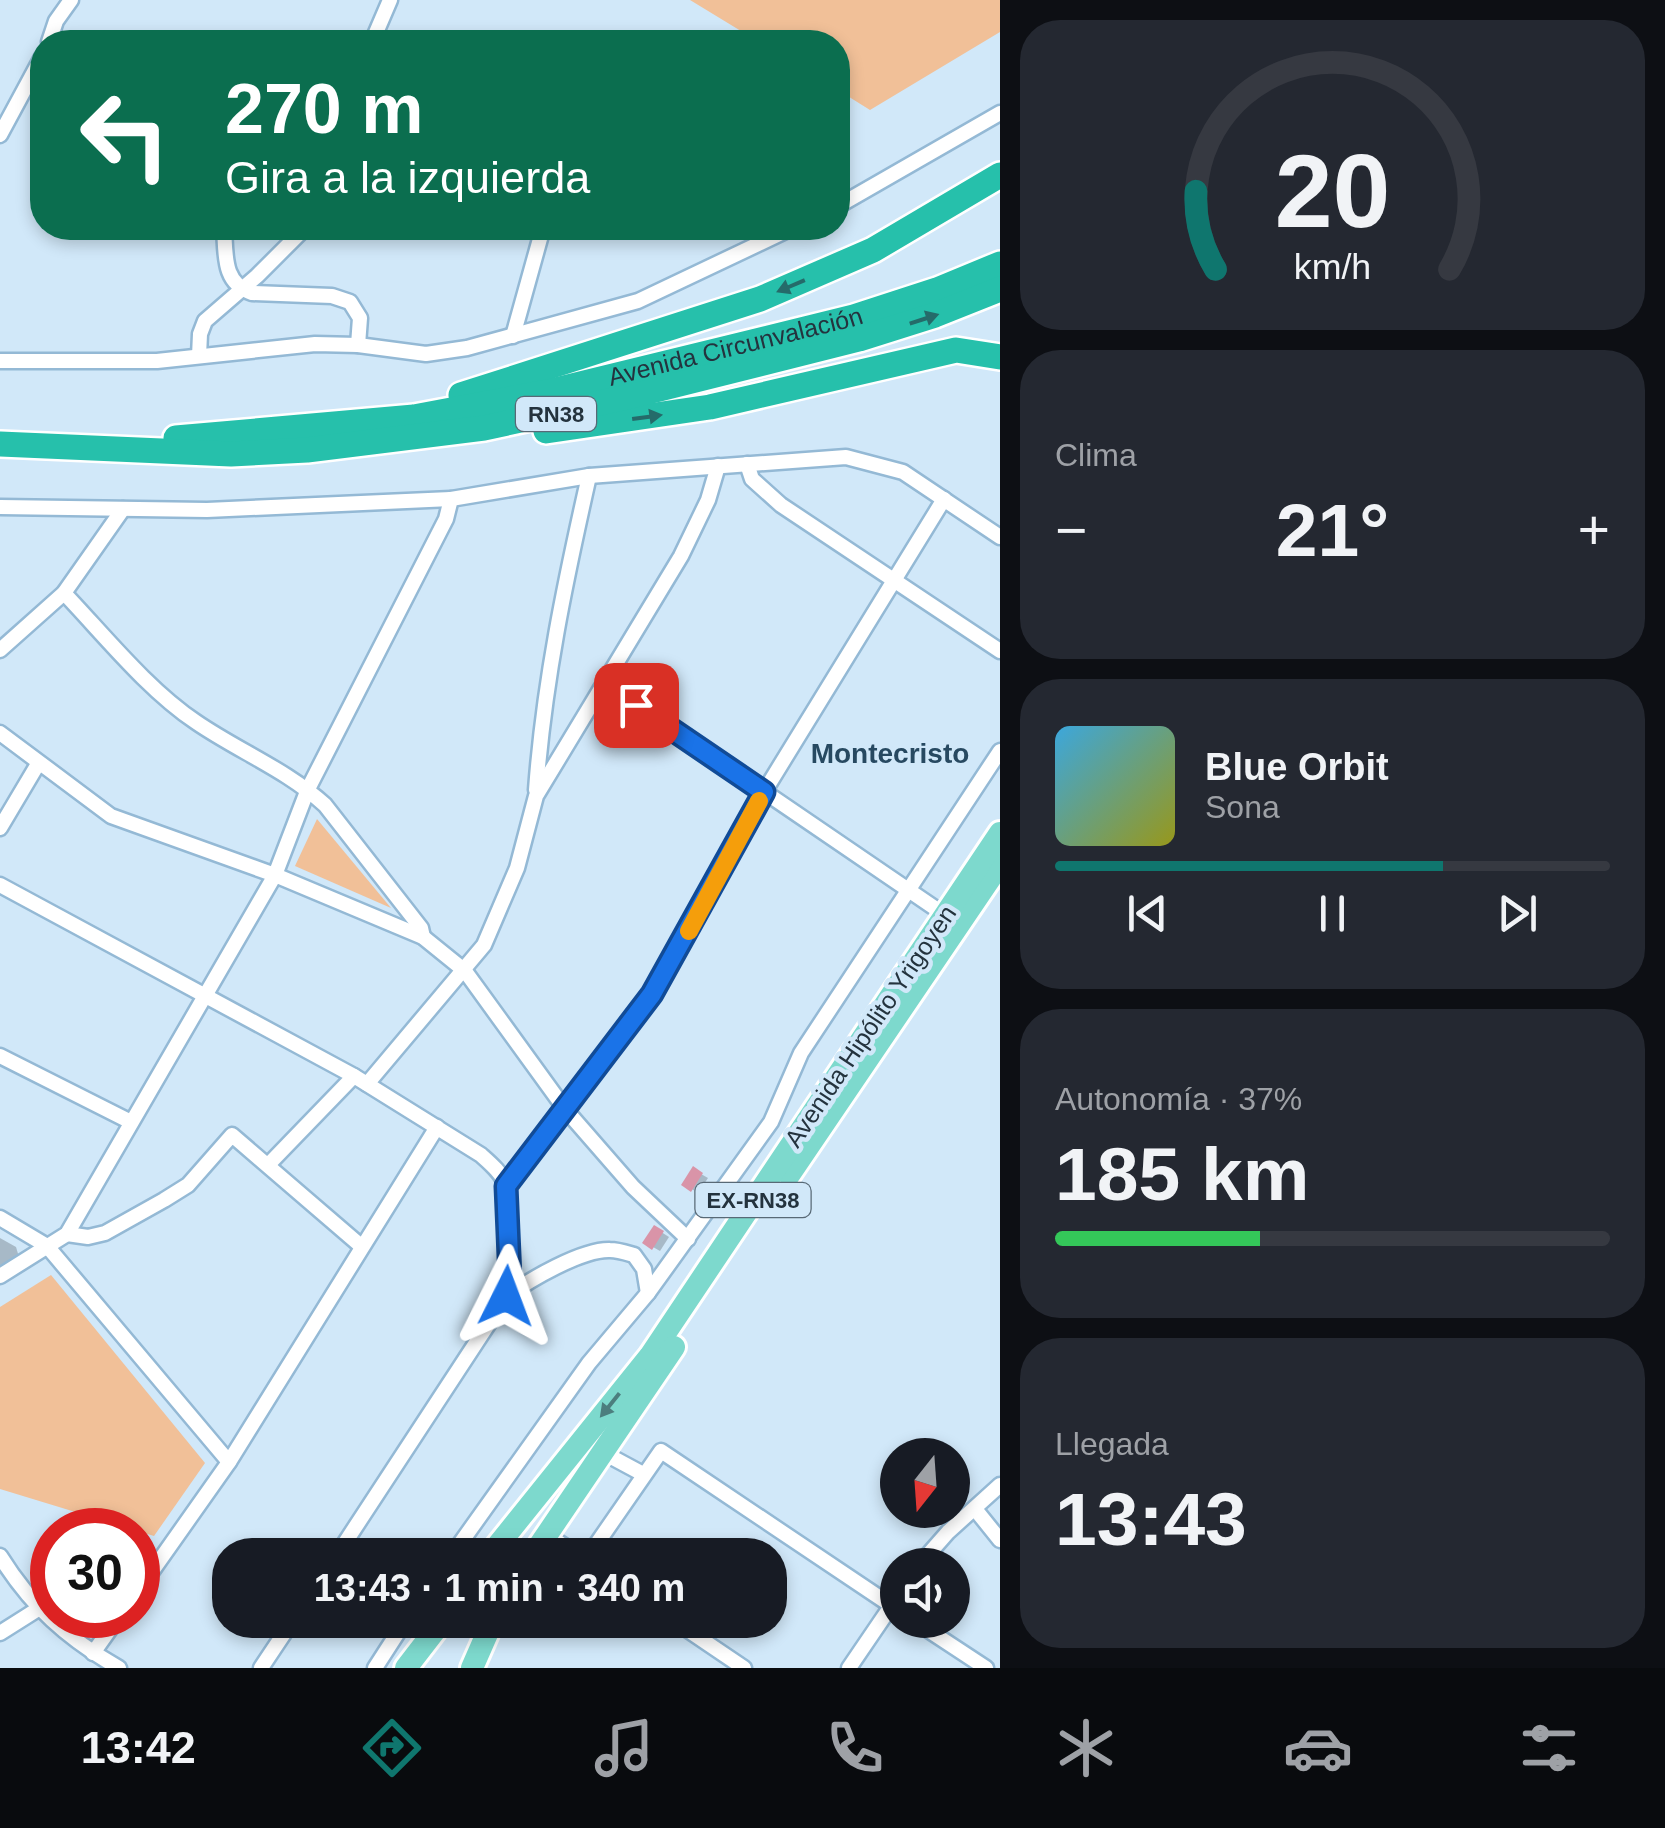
<!DOCTYPE html>
<html lang="es">
<meta charset="utf-8">
<style>
body{margin:0;font-family:Helvetica,sans-serif;background:#242831;color:#f1f3f6;height:100vh;display:flex;flex-direction:column;font-size:38px;white-space:nowrap}
*{box-sizing:border-box;margin:0}
p{font-size:32px;color:#9ea1a6}
.icon{flex:none;width:55px;height:55px;fill:none;stroke:currentColor;stroke-width:2;stroke-linecap:round;stroke-linejoin:round}
.map{position:relative;flex:1;overflow:hidden}
.side{display:flex;flex-direction:column;gap:20px;padding:20px;background:#0d0f14;width:665px}
.side>*{flex:none}
.top-card{position:absolute;left:30px;top:30px;width:820px;height:210px;border-radius:40px;box-shadow:0 5px 15px #0003;background:#0b6e4f;color:#fff;overflow:hidden}
.needle{width:65px;rotate:197deg}
.controls{position:absolute;left:880px;top:1438px;display:grid;gap:20px}
.controls a{display:grid;place-items:center;width:90px;height:90px;border-radius:50%;background:#171b24;box-shadow:0 5px 15px #0003;font-size:50px}
.speed{position:absolute;left:30px;top:1508px;display:flex;gap:20px;font-size:50px;font-weight:700;text-align:center}
.speed>*{display:grid;place-content:center;width:130px;height:130px;border-radius:50%;background:#171b24;box-shadow:0 5px 15px #0003;line-height:1}
.speed .limit{border:15px solid #d22;background:#fff;color:#111}
.pin{position:absolute;display:grid;place-items:center;width:85px;height:85px;color:#fff;margin:-42px;border-radius:20px;box-shadow:0 5px 15px #0006}
.me{position:absolute;width:110px;margin:-55px;rotate:3deg;stroke-linejoin:round;filter:drop-shadow(0 0 8px #0008)}
.turn{display:flex;align-items:center;gap:35px;height:210px;padding:0 30px;font-size:45px}
.turn .icon{width:130px;height:130px;stroke-width:2.5}
.turn b{display:block;font-size:70px;line-height:85px}
.big{font-size:75px;font-weight:700;line-height:1.1}
.side .widget{flex:1;display:flex;flex-direction:column;justify-content:center;gap:15px;min-width:0;padding:0 35px;border-radius:40px;background:#242831}
.side .dial{align-items:center;gap:0}
.dial svg{height:260px;overflow:visible;fill:none;stroke:#363941;stroke-width:7;stroke-linecap:round;text-anchor:middle}
.dial text{fill:#f1f3f6;stroke:none}
.song{display:flex;align-items:center;gap:30px}
.cover{width:120px;height:120px;border-radius:15px;background:linear-gradient(135deg,hsl(200 70% 55%),hsl(60 70% 35%))}
.played{height:10px;border-radius:5px;background:linear-gradient(90deg,#0f766e 70%,#363941 70%)}
.keys{display:flex;justify-content:space-around;direction:ltr}
.heat{display:flex;justify-content:space-between;align-items:center;font-size:55px;direction:ltr}
.charge{height:15px;border-radius:8px;background:linear-gradient(90deg,#34c759 37%,#363941 0)}
.trip{position:absolute;left:212px;top:1538px;width:575px;height:100px;border-radius:40px;background:#171b24;box-shadow:0 5px 15px #0003;font-weight:700;line-height:100px;text-align:center}
.tab-bar{display:flex;height:160px;justify-content:space-around;align-items:center;background:#090b0e;color:#9ea1a6}
.tab-bar .icon{width:70px;height:70px}
.tab-bar .selected{color:#0f766e}
.tab-bar b{font-size:45px;color:#f1f3f6}
main{display:flex;flex:1;min-height:0}
.map>svg:first-child{display:block}
.green{fill:#f1c098}
.shadow{fill:#0003}
.building{fill:#d994a8}
.lines{fill:none;stroke-linecap:round;stroke-linejoin:round}
.street-casing{stroke:#94b9d5;stroke-width:19}
.primary-casing{stroke:#fff;stroke-width:28}
.highway-casing{stroke:#fff;stroke-width:30}
.street{stroke:#fff;stroke-width:14}
.primary{stroke:#7dd9cd;stroke-width:22}
.highway{stroke:#26c0ab;stroke-width:25}
.oneway{fill:#256b6a}
.oneway2{fill:#4c7e7e}
.route-casing{stroke:#114b97;stroke-width:25}
.route{stroke:#1a73e8;stroke-width:18}
.slow{stroke:#f59e0b;stroke-width:18}
.labels{text-anchor:middle;dominant-baseline:central;stroke-width:9;stroke-linejoin:round;paint-order:stroke}
.shield{fill:#d1e8f9;stroke:#586976;stroke-width:2.5}
.shield-label{font-size:22px;font-weight:bold;fill:#24333e}
.street-label{font-size:25px;fill:#24333e;stroke:#d1e8f9}
.neighbourhood-label{font-size:28px;font-weight:bold;fill:#274961;stroke:#d1e8f9}
</style>
<main>
<div class="map">
<svg width="1000" height="1668" viewBox="0 0 1000 1668">
<rect width="100%" height="100%" fill="#d1e8f9"/>
<g class="green">
<path d="M690,0h310v32l-130,78 -32,-20v-48h-79z"/>
<path d="M317,819l74,89 -96,-42z"/>
<path d="M51,1275l154,188 -51,73 -154,-47v-182z"/>
</g>
<g class="shadow">
<path d="M694,1170l14,8 -10,15 -14,-9z"/>
<path d="M655,1228l14,9 -9,14 -14,-8z"/>
<path d="M0,1238l16,9 3,10 -19,17z"/>
</g>
<g class="building">
<path d="M693,1166l10,7 -12,19 -10,-7z"/>
<path d="M654,1225l10,6 -12,19 -10,-7z"/>
</g>
<g class="lines">
<defs>
<g id="street">
<path d="M49,42l7,-21 15,-21"/>
<path d="M372,42l18,-42"/>
<path d="M0,135l42,-78"/>
<path d="M838,206l162,-93"/>
<path d="M224,228c2,26 -2,55 28,65l80,3 18,6 10,16 -2,27"/>
<path d="M513,336l30,-108"/>
<path d="M199,356l1,-22 5,-13 52,-45 48,-48"/>
<path d="M0,361h157l158,-17 43,1 68,9 41,-6 171,-47 154,-73"/>
<path d="M747,464l5,15 29,26 219,146"/>
<path d="M0,507l207,3 244,-11"/>
<path d="M64,593c40,42 84,97 132,129 42,29 91,48 129,83l96,123 2,9"/>
<path d="M0,650l64,-57 59,-84"/>
<path d="M605,683l340,232"/>
<path d="M0,733l111,83 164,59 148,62 42,34 100,138 68,78 55,52"/>
<path d="M536,790c8,-108 29,-208 53,-314"/>
<path d="M0,828l38,-64"/>
<path d="M0,885l354,191 127,79c9,8 21,18 25,30 5,17 4,94 0,112"/>
<path d="M0,1056l131,66"/>
<path d="M367,1084l117,-139 33,-77 19,-72 145,-240 27,-56 10,-34"/>
<path d="M268,1165l86,-89"/>
<path d="M506,1185l146,-191 112,-202 180,-293"/>
<path d="M0,1218l47,28 182,216"/>
<path d="M67,1234l21,3 17,-4 59,-33 24,-15 44,-50 129,111"/>
<path d="M0,1276l67,-42 208,-359 33,-86 138,-270 5,-20 138,-23 257,-19 57,15 97,65"/>
<path d="M602,1452l41,22"/>
<path d="M975,1509l25,31"/>
<path d="M546,1534l32,21"/>
<path d="M337,1555l169,-258c23,-17 76,-48 104,-47 8,0 17,3 24,5l10,14 4,24"/>
<path d="M452,1555l137,-192 59,-70 123,-171 30,-69 199,-302"/>
<path d="M589,1555l72,-104 237,159"/>
<path d="M0,1556c31,50 68,83 119,112"/>
<path d="M919,1565l29,-33 52,-47"/>
<path d="M138,1591l91,-129 208,-335"/>
<path d="M673,1620l71,48"/>
<path d="M913,1620l73,48"/>
<path d="M0,1633l38,-24"/>
<path d="M93,1653l27,-38"/>
<path d="M261,1668l32,-48"/>
<path d="M375,1668l31,-48"/>
<path d="M849,1668l49,-72"/>
</g>
<g id="primary">
<path d="M789,1175l211,-311"/>
<path d="M490,1555l160,-199 350,-523"/>
<path d="M533,1555l141,-208"/>
<path d="M406,1668l37,-48"/>
<path d="M472,1668l21,-48"/>
</g>
<g id="highway">
<path d="M461,395l299,-96 113,-49 127,-75"/>
<path d="M546,431l164,-24 246,-57 44,7"/>
<path id="s1" d="M176,438l238,-21 138,-26 302,-74 83,-27 63,-26"/>
<path d="M0,444l231,10 76,-4 177,-22 148,-32 227,-57 76,-24 65,-26"/>
</g>
</defs>
<use href="#street" class="street-casing"/>
<use href="#primary" class="primary-casing"/>
<use href="#highway" class="highway-casing"/>
<use href="#street" class="street"/>
<use href="#primary" class="primary"/>
<use href="#highway" class="highway"/>
</g>
<defs><path id="oneway-solid" d="M-6-.8H1V-3.2L6.5 0L1 3.2V.8H-6Z" transform="scale(2.5)"/></defs>
<g class="oneway">
<use href="#oneway-solid" transform="translate(791 286) rotate(157)"/>
<use href="#oneway-solid" transform="translate(924 319) rotate(-18)"/>
<use href="#oneway-solid" transform="translate(647 417) rotate(-8)"/>
</g>
<use class="oneway2" href="#oneway-solid" transform="translate(610 1405) rotate(129)"/>
<g class="lines">
<defs>
<path id="route" d="M506,1296l4,-17 -4,-93 146,-192 112,-202 -128,-87"/>
</defs>
<use href="#route" class="route-casing"/>
<use href="#route" class="route"/>
<path class="slow" d="M689,931l70,-130"/>
</g>
<g class="labels">
<g class="shield">
<rect x="516" y="397" width="80" height="34" rx="8"/>
<rect x="695.5" y="1183" width="115" height="34" rx="8"/>
</g>
<g class="shield-label">
<text x="556" y="414">RN38</text>
<text x="753" y="1200">EX-RN38</text>
</g>
<g class="street-label">
<text stroke="none"><textPath href="#s1" startOffset="568">Avenida Circunvalación</textPath></text>
<text transform="translate(870 1026) rotate(-56)">Avenida Hipólito Yrigoyen</text>
</g>
<g class="neighbourhood-label">
<text x="890" y="753">Montecristo</text>
</g>
</g>
</svg>
<div class="controls">
<a><svg class="needle" viewBox="-14 -14 28 28"><path d="M0-13l5 13h-10z" fill="#e53935"/><path d="M0 13l5-13h-10z" fill="#9ea1a6"/></svg></a>
<a><svg class="icon" aria-label="sound" viewBox="0 0 24 24"><path d="M4 9h4l5-4v14l-5-4H4zM17 9q2 3 0 6"/></svg></a>
</div>
<div class="speed"><div class="limit">30</div></div>
<div class="pin" style="left:636px;top:705px;background:#d93025"><svg class="icon" aria-label="arrive" viewBox="0 0 24 24"><path d="M6 21V4h12l-3 4 3 4H6"/></svg></div>
<svg class="me" style="left:506px;top:1296px" viewBox="-20 -20 40 40"><path d="M0-17L14 15 0 8-14 15z" fill="#1a73e8" stroke="#fff" stroke-width="4"/></svg>
<div class="trip">13:43 · 1 min · 340 m</div>
<div class="top-card">
<div class="turn"><svg class="icon" aria-label="left" viewBox="0 0 24 24"><path d="M17 20v-9H6M10 6l-5 5 5 5"/></svg><div><b>270 m</b>Gira a la izquierda</div></div>
</div>
</div>
<section class="side">
<div class="widget dial"><svg viewBox="0 0 100 80">
<path d="M14 69A42 42 0 1 1 86 69"/>
<path d="M14 69A42 42 0 0 1 8 45" stroke="#0f766e"/>
<text x="50" y="56" font-size="32" font-weight="700">20</text>
<text x="50" y="72" font-size="11">km/h</text>
</svg></div>
<div class="widget"><p>Clima</p>
<div class="heat"><a>−</a><b class="big">21°</b><a>+</a></div>
</div>
<div class="widget">
<div class="song"><i class="cover"></i><div><b>Blue Orbit</b><p>Sona</p></div></div>
<div class="played"></div>
<div class="keys"><svg class="icon" aria-label="previous" viewBox="0 0 24 24"><path d="M18 5L8 12l10 7zM5 5v14"/></svg><svg class="icon" aria-label="pause" viewBox="0 0 24 24"><path d="M8 5v14M16 5v14"/></svg><svg class="icon" aria-label="next" viewBox="0 0 24 24"><path d="M6 5l10 7-10 7zM19 5v14"/></svg></div>
</div>
<div class="widget"><p>Autonomía · 37%</p><b class="big">185 km</b><div class="charge"></div></div>
<div class="widget"><p>Llegada</p><b class="big">13:43</b></div>
</section>
</main>
<nav class="tab-bar">
<b>13:42</b>
<svg class="icon selected" aria-label="directions" viewBox="0 0 24 24"><path d="M12 3l9 9-9 9-9-9zM9 14v-3h6M13 9l2 2-2 2"/></svg>
<svg class="icon" aria-label="music" viewBox="0 0 24 24"><path d="M9 18V5l10-2v13"/><circle cx="6" cy="18" r="3"/><circle cx="16" cy="16" r="3"/></svg>
<svg class="icon" aria-label="phone" viewBox="0 0 24 24"><path d="M5 4h4l2 5-3 2q2 4 5 5l2-3 5 2v4C11 20 4 13 5 4z"/></svg>
<svg class="icon" aria-label="climate" viewBox="0 0 24 24"><path d="M12 3v18M4 7l16 10M4 17L20 7"/></svg>
<svg class="icon" aria-label="car" viewBox="0 0 24 24"><path d="M5 17H2v-5l4-1 3-4h7l3 4 3 1v5h-3M9 17h6M6 11h13"/><circle cx="7" cy="17" r="2"/><circle cx="17" cy="17" r="2"/></svg>
<svg class="icon" aria-label="filters" viewBox="0 0 24 24"><path d="M4 7h16M4 17h16"/><circle cx="9" cy="7" r="2"/><circle cx="15" cy="17" r="2"/></svg>
</nav>
